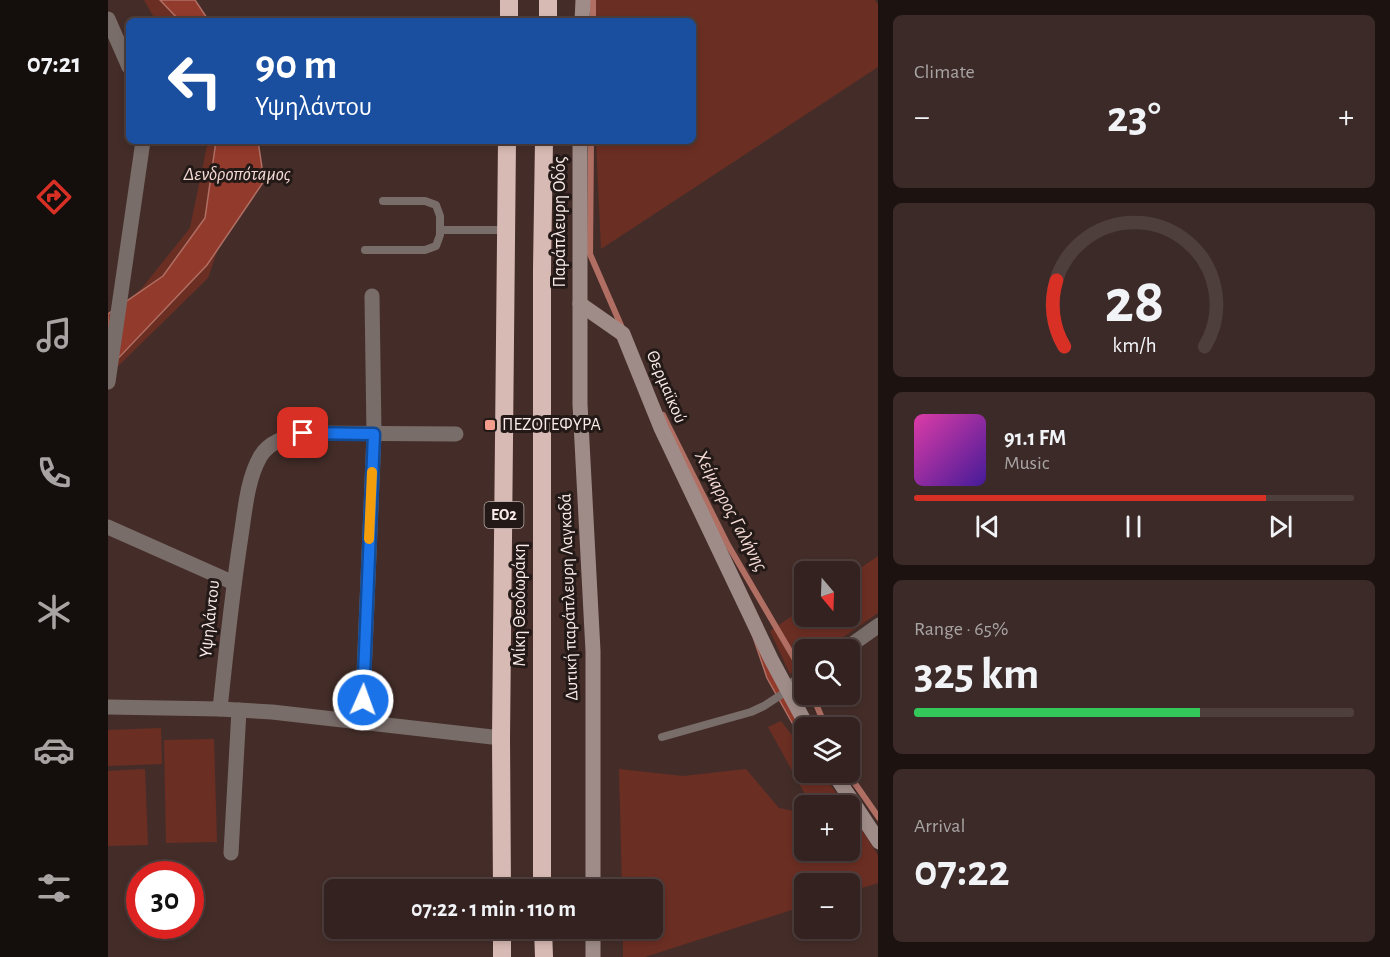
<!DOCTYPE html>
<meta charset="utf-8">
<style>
body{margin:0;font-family:"Alegreya Sans",sans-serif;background:#3b2a28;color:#f1f3f6;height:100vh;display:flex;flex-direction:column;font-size:22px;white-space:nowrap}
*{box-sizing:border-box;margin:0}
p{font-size:20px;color:#a9a4a4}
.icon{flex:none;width:33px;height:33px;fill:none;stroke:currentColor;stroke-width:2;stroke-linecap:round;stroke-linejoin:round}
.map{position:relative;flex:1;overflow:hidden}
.sheet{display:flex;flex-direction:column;gap:15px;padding:15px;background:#1c1311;width:512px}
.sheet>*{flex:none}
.hud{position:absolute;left:18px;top:18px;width:570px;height:126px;border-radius:9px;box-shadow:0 3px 9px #0003,0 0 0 2px #4e3f3d;background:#1a4fa0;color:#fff;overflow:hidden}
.needle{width:39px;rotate:161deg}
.buttons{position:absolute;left:686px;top:561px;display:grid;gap:12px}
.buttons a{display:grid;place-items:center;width:66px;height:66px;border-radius:9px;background:#33221f;box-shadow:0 3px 9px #0003,0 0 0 2px #4e3f3d;font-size:30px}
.speed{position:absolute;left:18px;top:861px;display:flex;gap:12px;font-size:30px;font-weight:700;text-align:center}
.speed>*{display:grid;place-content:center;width:78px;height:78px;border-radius:50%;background:#33221f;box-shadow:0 3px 9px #0003,0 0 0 2px #4e3f3d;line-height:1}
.speed .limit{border:9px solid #d22;background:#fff;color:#111}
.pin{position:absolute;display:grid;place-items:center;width:51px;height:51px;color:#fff;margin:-26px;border-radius:12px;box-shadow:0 3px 9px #0006}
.me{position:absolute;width:66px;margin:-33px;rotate:2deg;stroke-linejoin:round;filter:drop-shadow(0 0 4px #0008)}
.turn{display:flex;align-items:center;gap:21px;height:126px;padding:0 30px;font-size:27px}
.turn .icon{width:78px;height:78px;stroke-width:2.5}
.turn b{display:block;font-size:42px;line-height:51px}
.big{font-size:45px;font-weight:700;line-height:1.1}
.sheet .tile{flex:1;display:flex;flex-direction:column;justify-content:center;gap:9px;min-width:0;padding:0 21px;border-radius:9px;background:#3b2a28}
.sheet .dial{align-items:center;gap:0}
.dial svg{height:156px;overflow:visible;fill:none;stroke:#4e3f3d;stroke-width:7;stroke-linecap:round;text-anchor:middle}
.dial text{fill:#f1f3f6;stroke:none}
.song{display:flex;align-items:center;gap:18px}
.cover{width:72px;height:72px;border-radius:9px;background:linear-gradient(135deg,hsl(320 70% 55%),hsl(260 70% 35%))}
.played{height:6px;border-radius:3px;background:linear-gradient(90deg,#d93025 80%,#4e3f3d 80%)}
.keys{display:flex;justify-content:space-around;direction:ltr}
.heat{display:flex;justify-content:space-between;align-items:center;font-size:33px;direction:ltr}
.charge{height:9px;border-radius:4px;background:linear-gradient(90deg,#34c759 65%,#4e3f3d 0)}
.trip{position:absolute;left:216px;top:879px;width:339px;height:60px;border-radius:9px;background:#33221f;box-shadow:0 3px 9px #0003,0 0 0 2px #4e3f3d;font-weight:700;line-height:60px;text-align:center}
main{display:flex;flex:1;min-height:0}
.dock{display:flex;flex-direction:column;width:108px;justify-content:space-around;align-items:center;background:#140e0c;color:#a9a4a4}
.dock .icon{width:42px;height:42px}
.dock .selected{color:#d93025}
.dock b{font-size:27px;color:#f1f3f6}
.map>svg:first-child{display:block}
.green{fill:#6b2e23}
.water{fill:#923a2b;stroke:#b16f64;stroke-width:1.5}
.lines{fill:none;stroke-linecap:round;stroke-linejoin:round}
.stream{stroke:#b16f64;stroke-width:6}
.lane{stroke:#796d6a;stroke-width:8}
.street{stroke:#796d6a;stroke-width:15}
.secondary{stroke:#9f8c88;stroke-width:15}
.highway{stroke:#d7bab3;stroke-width:18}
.route-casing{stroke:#114b97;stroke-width:15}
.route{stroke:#1a73e8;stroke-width:10}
.slow{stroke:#f59e0b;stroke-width:10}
.poi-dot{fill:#f49d8c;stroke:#231917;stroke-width:2}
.labels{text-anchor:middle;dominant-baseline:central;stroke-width:6;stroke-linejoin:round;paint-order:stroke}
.shield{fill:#231917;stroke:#baaca9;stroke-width:1.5}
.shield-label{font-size:16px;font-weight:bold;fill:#faebe8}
.street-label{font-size:18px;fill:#faebe8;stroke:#231917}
.poi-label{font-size:18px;fill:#faebe8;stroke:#231917;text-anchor:start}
.water-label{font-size:20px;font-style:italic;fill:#f5dbd5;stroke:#231917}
</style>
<main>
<nav class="dock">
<b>07:21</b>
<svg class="icon selected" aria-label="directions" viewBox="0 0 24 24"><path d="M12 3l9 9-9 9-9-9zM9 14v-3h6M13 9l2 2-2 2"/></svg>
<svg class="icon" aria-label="music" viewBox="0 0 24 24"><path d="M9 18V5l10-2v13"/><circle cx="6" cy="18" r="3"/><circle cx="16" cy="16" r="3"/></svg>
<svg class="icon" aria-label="phone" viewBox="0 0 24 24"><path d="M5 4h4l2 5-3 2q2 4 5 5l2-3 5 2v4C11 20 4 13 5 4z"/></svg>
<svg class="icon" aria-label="climate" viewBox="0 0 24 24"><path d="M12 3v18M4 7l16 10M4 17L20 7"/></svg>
<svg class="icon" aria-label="car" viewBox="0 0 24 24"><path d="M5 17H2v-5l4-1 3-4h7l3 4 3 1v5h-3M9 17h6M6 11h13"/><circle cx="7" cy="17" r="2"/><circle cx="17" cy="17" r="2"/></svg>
<svg class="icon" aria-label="filters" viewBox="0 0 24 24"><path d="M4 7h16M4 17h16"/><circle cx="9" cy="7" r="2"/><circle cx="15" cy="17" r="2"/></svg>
</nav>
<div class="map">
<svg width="771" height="957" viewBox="0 0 771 957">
<rect width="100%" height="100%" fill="#442d29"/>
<g class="green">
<path d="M36,0h51l11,21h-50z"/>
<path d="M485,0h282l3,4v63l-277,182 -5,-108h97v-120h-99z"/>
<path d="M100,141h36v33l-36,104 -100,98v-58l34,-30 48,-60z"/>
<path d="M770,556v57l-52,36 -22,1v14l-14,10 -20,-43 34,-23v8h45v-40z"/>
<path d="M673,721l23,30v21l17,1 25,32h-35l-43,-78z"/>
<path d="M53,728l1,36 -54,2v-36z"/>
<path d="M106,739l3,103 -51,1 -2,-103z"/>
<path d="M37,769l3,76 -40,1v-75z"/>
<path d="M511,769l64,7 63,-7 33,39 25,5v37h45v-40l29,45v28l-29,9v-8h-45v22l-159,51h-22v-28l29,-1v-38l-30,-1z"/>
</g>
<g class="water">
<path d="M52,0h35l14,21h-29z"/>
<path d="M108,141h42l6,40 -57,84 -99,104v-55l55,-38 42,-58z"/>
<path d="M638,616l58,112v16l-37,-66z"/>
</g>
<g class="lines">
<g class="stream">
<path d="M485,21v-21"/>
<path d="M483,141l-1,113 33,76"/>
<path d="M555,415l65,130 76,130"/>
<path d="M704,694l14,34"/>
<path d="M739,772l32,46"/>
</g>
<g class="lane">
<path d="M332,230h66"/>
<path d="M257,250h60l11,-4 4,-11v-19l-4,-11 -11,-4h-42"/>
<path d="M554,737l89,-25 13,-6 23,-15"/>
</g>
<g class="street">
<path d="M0,19l21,48"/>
<path d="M0,382l35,-241"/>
<path d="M0,527l126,56"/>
<path d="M736,650l35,-25"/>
<path d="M679,691l17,-14"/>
<path d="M0,707l112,2 52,3 229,26"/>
<path d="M112,709c6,-58 12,-115 21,-173 4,-25 6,-56 19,-79 9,-16 27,-20 43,-24l153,1"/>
<path d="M254,722l12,-288 -2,-138"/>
<path d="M123,853l8,-143"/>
</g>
<g class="secondary">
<path d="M474,21l1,-21"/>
<path d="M472,141v263l13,247v239"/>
<path d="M472,304l43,30 38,94 110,231 37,69"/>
<path d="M725,772l46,70"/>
<path d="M485,928v29"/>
</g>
<g class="highway">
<path d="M401,21v-21"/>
<path d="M440,21v-21"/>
<path d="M394,890l-1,-152 6,-597"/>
<path d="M434,890v-622l2,-127"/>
<path d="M394,928v29"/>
<path d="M435,928l1,29"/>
</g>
</g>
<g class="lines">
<defs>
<path id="route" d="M195,433l71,1 -11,266"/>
</defs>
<use href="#route" class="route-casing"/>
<use href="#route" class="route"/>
<path class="slow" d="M261,539l3,-67"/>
</g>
<rect class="poi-dot" x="376" y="419" width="12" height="12" rx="3"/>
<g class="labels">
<rect class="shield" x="376.5" y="502" width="39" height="26" rx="4.5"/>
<g class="shield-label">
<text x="396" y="515">ΕΟ2</text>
</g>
<g class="street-label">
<text transform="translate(452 222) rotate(-90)">Παράπλευρη Οδός</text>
<text transform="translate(558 387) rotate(67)">Θερμαϊκού</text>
<text transform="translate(461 597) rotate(-92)">Δυτική παράπλευρη Λαγκαδά</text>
<text transform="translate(412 605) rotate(-90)">Μίκη Θεοδωράκη</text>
<text transform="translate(102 619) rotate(-84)">Υψηλάντου</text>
</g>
<g class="poi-label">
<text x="394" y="425">ΠΕΖΟΓΕΦΥΡΑ</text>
</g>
<g class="water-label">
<text x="129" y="174">Δενδροπόταμος</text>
<text transform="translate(623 511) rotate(62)">Χείμαρρος Γαλήνης</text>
</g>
</g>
</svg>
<div class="buttons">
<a><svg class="needle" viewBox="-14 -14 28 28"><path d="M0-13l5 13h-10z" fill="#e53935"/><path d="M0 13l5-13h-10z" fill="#a9a4a4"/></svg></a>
<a><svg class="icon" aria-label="search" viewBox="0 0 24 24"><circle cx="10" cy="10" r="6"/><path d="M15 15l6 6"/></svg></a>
<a><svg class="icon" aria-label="layers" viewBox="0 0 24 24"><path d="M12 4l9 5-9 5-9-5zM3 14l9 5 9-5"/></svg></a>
<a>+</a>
<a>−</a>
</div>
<div class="speed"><div class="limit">30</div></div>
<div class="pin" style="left:195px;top:433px;background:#d93025"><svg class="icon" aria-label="arrive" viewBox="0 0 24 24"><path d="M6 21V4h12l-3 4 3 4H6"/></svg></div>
<svg class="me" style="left:255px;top:700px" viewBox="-20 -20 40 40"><circle r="17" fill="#1a73e8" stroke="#fff" stroke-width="3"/><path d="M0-11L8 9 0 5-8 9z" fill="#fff"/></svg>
<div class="trip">07:22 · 1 min · 110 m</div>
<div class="hud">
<div class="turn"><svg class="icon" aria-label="left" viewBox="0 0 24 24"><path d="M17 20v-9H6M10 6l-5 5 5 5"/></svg><div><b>90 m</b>Υψηλάντου</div></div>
</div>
</div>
<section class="sheet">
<div class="tile"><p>Climate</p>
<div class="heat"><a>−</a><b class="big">23°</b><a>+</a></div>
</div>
<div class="tile dial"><svg viewBox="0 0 100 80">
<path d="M14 69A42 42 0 1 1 86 69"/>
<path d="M14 69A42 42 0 0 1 10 35" stroke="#d93025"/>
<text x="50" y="56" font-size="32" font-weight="700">28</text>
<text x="50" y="72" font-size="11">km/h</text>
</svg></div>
<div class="tile">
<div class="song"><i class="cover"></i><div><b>91.1 FM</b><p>Music</p></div></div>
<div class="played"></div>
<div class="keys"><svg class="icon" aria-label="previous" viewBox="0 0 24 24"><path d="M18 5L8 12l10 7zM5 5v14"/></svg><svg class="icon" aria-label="pause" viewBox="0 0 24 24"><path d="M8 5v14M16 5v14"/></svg><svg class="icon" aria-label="next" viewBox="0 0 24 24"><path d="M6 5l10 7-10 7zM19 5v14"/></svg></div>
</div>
<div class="tile"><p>Range · 65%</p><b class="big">325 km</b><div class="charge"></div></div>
<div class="tile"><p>Arrival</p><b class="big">07:22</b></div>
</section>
</main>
